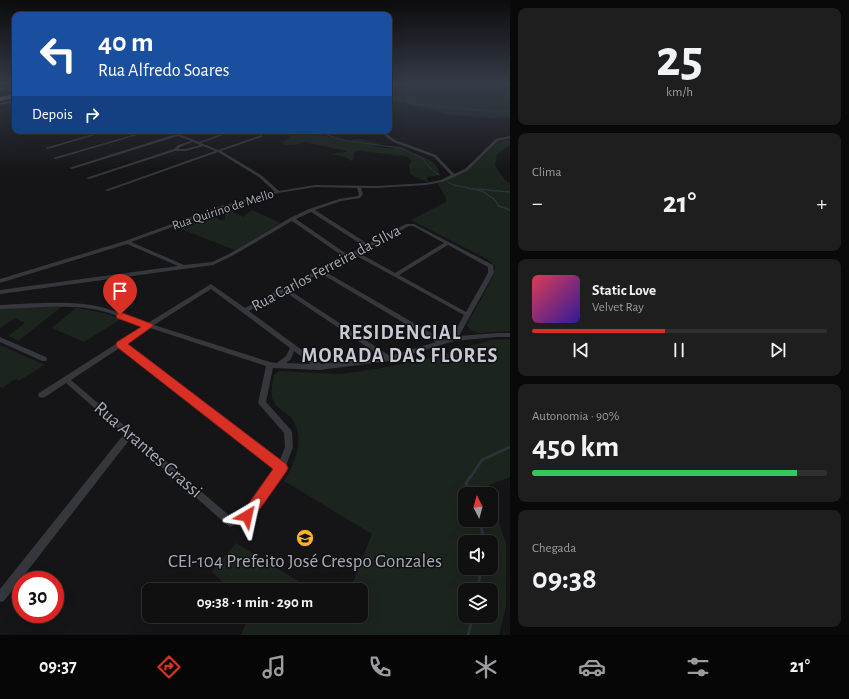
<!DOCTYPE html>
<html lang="pt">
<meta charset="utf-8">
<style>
body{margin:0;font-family:"Alegreya Sans",sans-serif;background:#1e1e1f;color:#f1f3f6;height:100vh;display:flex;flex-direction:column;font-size:15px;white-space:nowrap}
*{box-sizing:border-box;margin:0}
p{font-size:13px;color:#9c9d9f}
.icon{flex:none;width:22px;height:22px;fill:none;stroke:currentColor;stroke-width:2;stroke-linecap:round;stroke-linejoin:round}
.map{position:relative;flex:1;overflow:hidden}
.sheet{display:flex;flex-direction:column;gap:8px;padding:8px;background:#090909;width:339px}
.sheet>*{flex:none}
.guide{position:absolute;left:12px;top:12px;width:380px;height:122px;border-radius:8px;box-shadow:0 4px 16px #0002,0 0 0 1px #303031;background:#1a4fa0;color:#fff;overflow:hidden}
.needle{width:26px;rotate:354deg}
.buttons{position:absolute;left:458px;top:487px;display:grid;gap:8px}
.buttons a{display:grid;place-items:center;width:40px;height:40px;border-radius:8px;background:#101011;box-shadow:0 4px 16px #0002,0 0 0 1px #303031;font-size:20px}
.speed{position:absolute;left:12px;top:571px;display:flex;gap:8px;font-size:20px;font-weight:700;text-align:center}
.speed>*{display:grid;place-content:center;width:52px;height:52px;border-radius:50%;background:#101011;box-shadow:0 4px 16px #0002,0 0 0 1px #303031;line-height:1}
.speed .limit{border:6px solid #d22;background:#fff;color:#111}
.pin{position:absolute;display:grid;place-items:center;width:34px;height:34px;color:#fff;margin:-41px -17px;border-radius:50% 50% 50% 0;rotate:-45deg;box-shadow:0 0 4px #0007}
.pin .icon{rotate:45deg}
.me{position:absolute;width:44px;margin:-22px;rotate:36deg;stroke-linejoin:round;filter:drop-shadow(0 0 3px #0008)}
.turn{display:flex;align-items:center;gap:14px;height:84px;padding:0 20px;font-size:18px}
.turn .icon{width:52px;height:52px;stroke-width:2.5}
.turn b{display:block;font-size:28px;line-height:34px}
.then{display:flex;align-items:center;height:38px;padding:0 20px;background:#0003;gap:8px;font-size:15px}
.big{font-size:30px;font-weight:600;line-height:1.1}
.sheet .tile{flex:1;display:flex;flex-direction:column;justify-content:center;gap:6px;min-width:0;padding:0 14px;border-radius:8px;background:#1e1e1f}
.sheet .dial{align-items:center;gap:0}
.dial b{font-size:52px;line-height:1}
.song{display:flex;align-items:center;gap:12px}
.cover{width:48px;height:48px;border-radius:6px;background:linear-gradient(135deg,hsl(350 70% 55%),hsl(250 70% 35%))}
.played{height:4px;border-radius:2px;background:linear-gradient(90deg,#d93025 45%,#303031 45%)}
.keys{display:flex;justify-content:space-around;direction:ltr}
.heat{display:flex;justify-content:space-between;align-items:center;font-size:22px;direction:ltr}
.charge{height:6px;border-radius:3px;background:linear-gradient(90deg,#34c759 90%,#303031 0)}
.trip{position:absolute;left:142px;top:583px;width:226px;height:40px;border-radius:8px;background:#101011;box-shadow:0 4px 16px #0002,0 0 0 1px #303031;font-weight:600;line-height:40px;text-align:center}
.tab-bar{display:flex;height:64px;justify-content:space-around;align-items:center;background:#060607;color:#9c9d9f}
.tab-bar .icon{width:28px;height:28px}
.tab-bar .on{color:#d93025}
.tab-bar b{font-size:18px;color:#f1f3f6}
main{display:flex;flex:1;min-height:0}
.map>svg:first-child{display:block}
.green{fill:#1c251d;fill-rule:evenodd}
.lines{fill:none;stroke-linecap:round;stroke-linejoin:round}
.stream-far3{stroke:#2a343b;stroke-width:1}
.stream-far2{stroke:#2a343b;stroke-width:1.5}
.stream-far1{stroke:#2a343b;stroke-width:2.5}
.stream{stroke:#2a343b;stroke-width:3}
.street{fill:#35373c;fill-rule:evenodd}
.secondary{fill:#43464c;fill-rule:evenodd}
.highway{fill:#61646d;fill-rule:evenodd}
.route{fill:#d93025;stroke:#8d1f18}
.labels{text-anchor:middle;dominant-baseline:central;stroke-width:3;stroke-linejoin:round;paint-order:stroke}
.far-street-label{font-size:13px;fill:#a6abb8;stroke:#101012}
.street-label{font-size:16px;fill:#a6abb8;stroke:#101012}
.near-street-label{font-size:19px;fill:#a6abb8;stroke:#101012}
.near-poi-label{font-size:19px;fill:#a6abb8;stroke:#101012}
.district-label{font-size:20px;font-weight:bold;letter-spacing:1px;fill:#c7cad4;stroke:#101012}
</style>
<main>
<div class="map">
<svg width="510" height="635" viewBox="0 0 510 635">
<rect width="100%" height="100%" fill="#151517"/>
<g class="green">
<path d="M389,83h109l12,1v33l-15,1 -42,-3 -49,-12 -15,-1z"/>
<path d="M286,131h18l-5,2 28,3 18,4 16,-1 20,5 -10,2 19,2 11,-1c14,10 35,8 39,28l-13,2 1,5 -13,-5 -5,-3 -1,-9 3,-4 -6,-5 -48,-5 -4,2v4l-2,4 -9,-5 -13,-2 16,-2 1,-1 -43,-9 -8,3h-12l-1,-3 7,-5z"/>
<path d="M510,139v6l-13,9 -2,12 11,15 4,2v148l-31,2 -9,-3 -3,-5 27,-50 1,-9 -8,-7 -76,-39 35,-18v-4l-8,-14 30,-14 30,-28z"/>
<path d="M225,208l18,9 9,-7 29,13 -46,27 -62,-24 36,-13 13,8 3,-2v-4l-11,-3z"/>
<path d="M7,307h54l-43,34 -10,-5 17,-13 -10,-5 -15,10v-19z"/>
<path d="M76,308l28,5 17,6 -37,23 -32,-14z"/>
<path d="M510,339v138l-23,9 2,8h-24v26h26v-20l15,43v63l-7,29h-258l8,-19h112v-26h-11l22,-56 -88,-53c11,-18 22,-42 8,-62 -5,-6 -14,-10 -18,-17 -5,-8 -1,-19 0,-27l5,-4 61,3 37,-5 45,-9 69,-20zM465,542h26v26h-26zM465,590h26v26h-26z"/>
<path d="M0,345l45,20 -27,16v-2l-5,1 -10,8 -3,-1z"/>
<path d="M236,543l77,47h-82l-19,-18z"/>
</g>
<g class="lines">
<g class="stream-far3">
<path d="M389,96l26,8 72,7h23"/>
<path d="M314,131l33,10 54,7 21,10 8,10 9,7"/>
<path d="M447,182l9,4"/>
</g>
<g class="stream-far2">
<path d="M454,185l28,6 12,8 5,7 11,4"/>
<path d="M477,189l33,3"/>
</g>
<path class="stream-far1" d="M470,478l12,-18 28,-13"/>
<g class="stream">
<path d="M470,494l-4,-11 4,-6"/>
<path d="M479,520l6,22"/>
<path d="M478,590l3,-22"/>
<path d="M468,635l5,-19"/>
</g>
<g class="street">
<path d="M15,100v2l-15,3v-2z"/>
<path d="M61,131h6l-13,4 -2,-1z"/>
<path d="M103,131h5l-60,18 -3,-1z"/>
<path d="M146,131h5l-95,28 -3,-1z"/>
<path d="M168,131c4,0 7,2 10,2 4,1 9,-2 14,-2l-10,4 17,7 30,-11h5l-33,12 17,7 44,-15v2l-41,14 40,24 18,16 36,-6 62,1 49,-3 15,-3 10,-5 -17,-18 -41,-15 -14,-11h4l12,9 41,15 18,19 11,-5 31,-30 14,-3v2l-12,3 -31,30 -24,11 -17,3 -49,3h-16l2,6 -3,4 -19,3 -26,9 53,34 38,-20h8l79,41 1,8 -35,63 38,-3h13v4h-13l-43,4 -65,20 -69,9 -47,-2 -7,34 25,28 1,2 1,15 -9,24 -34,48 -20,8 -3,-2 -97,-86 -126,162 -4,1v-13l124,-155 -58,-51 -21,14 -3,1 -3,-1 -1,-2 1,-2 105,-67c-13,-4 -25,-10 -38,-14 -31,-9 -74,-4 -106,-3v-4c33,-1 76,-6 108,4 14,4 27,10 40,14l63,-39 34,24 99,-51 -52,-36 -60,35 -19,9 -213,29v-4l178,-24 -51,-22 -127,39v-4l125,-38 96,-35 54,-14 -16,-15 -41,-25 -110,39 -3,-1 110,-39 -12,-5 -17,5h-11l-86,28 -3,-1 88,-29 4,-4 13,-4 -13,-5 -106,33 -3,-1 107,-34zM193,142l7,3 -14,4h-8l2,-2zM315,187l42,1 2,6 -1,2 -19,3 -30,10 -19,9 -61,36 -17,8 -28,3 -53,-23 94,-34 53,-15zM311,212l53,34 -16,9 -52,-36zM409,226h4l31,17 -49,30 -36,-20zM448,245l40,22v6l-22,39 -67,-37zM355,255l109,60 -12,22 -9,3 -119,-69zM320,273l116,69 -46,14 -101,-66zM211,289l79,59 -4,8 -9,7 -7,-1 -116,-37zM285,292l97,65 -61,7 -72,-53zM150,328l116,38 -8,37 26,30 1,14 -6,15 -153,-118zM121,347l155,122 -32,44 -13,4 -160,-137zM294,351l17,13 -25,-1 5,-4z"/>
<path d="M0,337l46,20 1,2 -1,2h-4l-42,-19z"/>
</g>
<path class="secondary" d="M15,85v2l-15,3v-2z"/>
<path class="highway" d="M15,94v4l-15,3v-4z"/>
</g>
<linearGradient id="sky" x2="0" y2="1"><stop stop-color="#0c0c0d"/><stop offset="0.49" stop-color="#353b47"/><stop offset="1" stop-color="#353b47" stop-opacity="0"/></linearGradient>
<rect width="510" height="171" fill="url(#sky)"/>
<path class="route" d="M120,312l32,12 1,2 -25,18 158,120 2,4 -2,4 -34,48 -5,2 -5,-2 -2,-4 33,-47 -156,-122 -1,-3 1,-2 24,-15 -24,-9 -1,-3z"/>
<defs>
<symbol id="school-disc" viewBox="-11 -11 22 22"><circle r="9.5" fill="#feb325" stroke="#101012"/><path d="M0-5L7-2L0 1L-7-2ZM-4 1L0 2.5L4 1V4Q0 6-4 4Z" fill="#111"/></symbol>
</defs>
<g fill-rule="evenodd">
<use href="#school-disc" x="295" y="528" width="20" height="20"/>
</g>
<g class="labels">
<g class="far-street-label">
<text transform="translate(223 210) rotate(-18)">Rua Quirino de Mello</text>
</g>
<g class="street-label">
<text transform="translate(326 268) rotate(-28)">Rua Carlos Ferreira da SIlva</text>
</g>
<g class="near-street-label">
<text transform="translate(148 450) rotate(41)">Rua Arantes Grassi</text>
</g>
<g class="near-poi-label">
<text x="305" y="561">CEI-104 Prefeito José Crespo Gonzales</text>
</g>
<g class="district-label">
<text x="400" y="333">RESIDENCIAL<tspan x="400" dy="23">MORADA DAS FLORES</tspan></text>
</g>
</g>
</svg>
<div class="buttons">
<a><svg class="needle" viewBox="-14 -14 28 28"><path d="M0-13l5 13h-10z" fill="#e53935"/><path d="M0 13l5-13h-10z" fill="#9c9d9f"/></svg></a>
<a><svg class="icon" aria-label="sound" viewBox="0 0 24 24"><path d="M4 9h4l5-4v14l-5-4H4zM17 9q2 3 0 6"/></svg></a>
<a><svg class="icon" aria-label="layers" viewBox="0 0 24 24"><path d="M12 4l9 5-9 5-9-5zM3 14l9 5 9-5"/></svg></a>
</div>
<div class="speed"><div class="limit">30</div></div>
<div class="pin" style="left:120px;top:315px;background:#d93025"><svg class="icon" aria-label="arrive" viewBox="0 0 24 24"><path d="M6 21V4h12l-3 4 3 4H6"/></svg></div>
<svg class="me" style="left:247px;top:516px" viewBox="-20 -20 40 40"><path d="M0-17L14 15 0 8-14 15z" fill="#d93025" stroke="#fff" stroke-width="4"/></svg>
<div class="trip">09:38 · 1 min · 290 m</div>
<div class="guide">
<div class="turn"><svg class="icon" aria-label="left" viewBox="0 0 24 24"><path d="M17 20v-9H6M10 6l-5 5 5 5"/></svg><div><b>40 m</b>Rua Alfredo Soares</div></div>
<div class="then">Depois<svg class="icon" aria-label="right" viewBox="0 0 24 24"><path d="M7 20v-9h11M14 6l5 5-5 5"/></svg></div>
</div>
</div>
<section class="sheet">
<div class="tile dial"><b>25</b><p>km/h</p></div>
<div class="tile"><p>Clima</p>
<div class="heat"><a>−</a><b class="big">21°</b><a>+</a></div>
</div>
<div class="tile">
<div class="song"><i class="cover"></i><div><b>Static Love</b><p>Velvet Ray</p></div></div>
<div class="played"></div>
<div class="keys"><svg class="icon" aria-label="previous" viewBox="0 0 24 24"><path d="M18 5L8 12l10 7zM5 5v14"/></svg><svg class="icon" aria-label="pause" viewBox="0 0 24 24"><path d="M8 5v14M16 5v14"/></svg><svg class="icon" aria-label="next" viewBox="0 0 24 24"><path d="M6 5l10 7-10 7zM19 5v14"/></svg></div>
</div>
<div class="tile"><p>Autonomia · 90%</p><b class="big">450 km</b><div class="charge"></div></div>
<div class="tile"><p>Chegada</p><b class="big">09:38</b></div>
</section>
</main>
<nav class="tab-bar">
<b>09:37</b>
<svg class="icon on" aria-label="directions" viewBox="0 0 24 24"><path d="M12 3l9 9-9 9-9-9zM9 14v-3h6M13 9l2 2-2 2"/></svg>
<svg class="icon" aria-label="music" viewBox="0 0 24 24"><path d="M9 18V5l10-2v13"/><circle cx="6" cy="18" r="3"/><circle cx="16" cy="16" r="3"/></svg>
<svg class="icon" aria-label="phone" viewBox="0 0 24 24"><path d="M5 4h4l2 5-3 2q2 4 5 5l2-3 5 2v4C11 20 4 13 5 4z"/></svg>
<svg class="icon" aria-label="climate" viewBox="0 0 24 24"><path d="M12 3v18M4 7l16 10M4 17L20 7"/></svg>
<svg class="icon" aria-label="car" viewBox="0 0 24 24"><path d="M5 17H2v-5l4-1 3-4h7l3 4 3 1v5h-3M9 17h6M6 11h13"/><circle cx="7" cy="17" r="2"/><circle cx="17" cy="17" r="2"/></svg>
<svg class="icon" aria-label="filters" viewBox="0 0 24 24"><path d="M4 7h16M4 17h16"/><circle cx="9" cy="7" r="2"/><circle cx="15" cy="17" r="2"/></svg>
<b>21°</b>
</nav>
